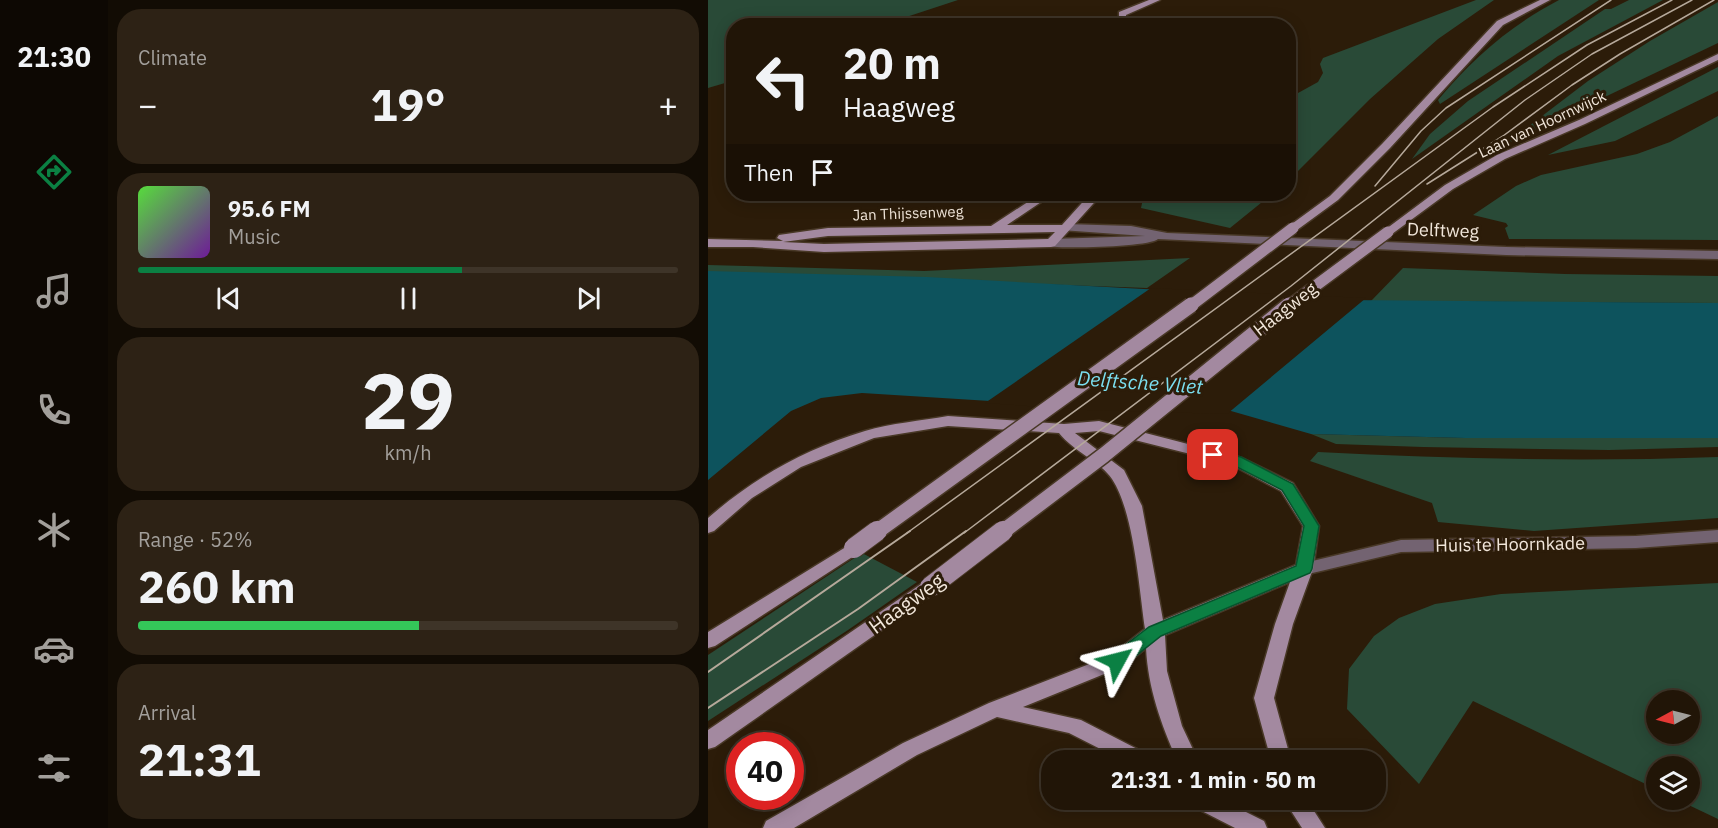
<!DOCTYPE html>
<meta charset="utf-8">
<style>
body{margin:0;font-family:"IBM Plex Sans",sans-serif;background:#2d2215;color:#f1f3f6;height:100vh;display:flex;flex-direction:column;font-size:22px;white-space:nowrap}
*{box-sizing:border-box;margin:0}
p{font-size:20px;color:#a29f9b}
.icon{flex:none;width:33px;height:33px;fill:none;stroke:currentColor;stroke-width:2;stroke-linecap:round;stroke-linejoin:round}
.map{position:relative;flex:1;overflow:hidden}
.side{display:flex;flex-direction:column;gap:9px;padding:9px;background:#120c04;width:600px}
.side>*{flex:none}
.guide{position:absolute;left:18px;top:18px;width:570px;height:183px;border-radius:24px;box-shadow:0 3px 15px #0003,0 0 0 2px #3e3428;background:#211507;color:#f1f3f6;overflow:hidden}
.needle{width:39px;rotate:263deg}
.fabs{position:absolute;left:938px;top:690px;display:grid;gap:12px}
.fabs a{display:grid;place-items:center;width:54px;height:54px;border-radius:50%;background:#211507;box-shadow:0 3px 15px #0003,0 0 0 2px #3e3428;font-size:30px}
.speed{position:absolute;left:18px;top:732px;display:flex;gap:12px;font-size:30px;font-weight:700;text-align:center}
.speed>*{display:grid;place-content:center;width:78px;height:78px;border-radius:50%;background:#211507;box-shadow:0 3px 15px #0003,0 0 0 2px #3e3428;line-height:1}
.speed .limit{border:9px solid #d22;background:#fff;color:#111}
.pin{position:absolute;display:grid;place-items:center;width:51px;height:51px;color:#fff;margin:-26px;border-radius:12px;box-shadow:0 3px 9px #0006}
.me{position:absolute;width:66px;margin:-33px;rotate:52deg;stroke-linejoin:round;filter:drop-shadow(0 0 4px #0008)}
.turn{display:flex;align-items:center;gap:21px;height:126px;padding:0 18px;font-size:27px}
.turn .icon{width:78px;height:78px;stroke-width:2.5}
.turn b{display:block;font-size:42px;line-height:51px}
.then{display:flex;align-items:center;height:57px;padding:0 18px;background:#0003;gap:12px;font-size:22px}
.big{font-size:45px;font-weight:700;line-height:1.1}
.side .tile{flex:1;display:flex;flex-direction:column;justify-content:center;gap:9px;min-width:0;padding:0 21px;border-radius:24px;background:#2d2215}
.side .dial{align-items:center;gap:0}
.dial b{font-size:78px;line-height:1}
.song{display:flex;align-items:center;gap:18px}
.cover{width:72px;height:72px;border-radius:9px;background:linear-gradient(135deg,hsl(110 70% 55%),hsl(280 70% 35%))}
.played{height:6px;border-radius:3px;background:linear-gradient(90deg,#0b8043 60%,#3e3428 60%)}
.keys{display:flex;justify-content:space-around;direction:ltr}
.heat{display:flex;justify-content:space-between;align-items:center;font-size:33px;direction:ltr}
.charge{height:9px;border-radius:4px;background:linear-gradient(90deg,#34c759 52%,#3e3428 0)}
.trip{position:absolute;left:333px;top:750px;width:345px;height:60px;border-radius:24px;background:#211507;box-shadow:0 3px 15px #0003,0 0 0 2px #3e3428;font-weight:700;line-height:60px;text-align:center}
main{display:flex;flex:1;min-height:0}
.menu{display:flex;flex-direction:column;width:108px;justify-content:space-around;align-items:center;background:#0d0803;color:#a29f9b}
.menu .icon{width:42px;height:42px}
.menu .on{color:#0b8043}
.menu b{font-size:27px;color:#f1f3f6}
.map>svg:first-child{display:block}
.green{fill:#294a37;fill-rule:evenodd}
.water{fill:#0d535d}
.pier{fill:#2c1c09}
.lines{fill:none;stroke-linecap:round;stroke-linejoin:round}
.street-casing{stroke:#483826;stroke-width:3}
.secondary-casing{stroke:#483826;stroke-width:3}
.street{fill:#736371;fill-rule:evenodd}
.secondary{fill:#a389a0;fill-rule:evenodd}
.tram-far1{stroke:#b6a99b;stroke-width:1.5}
.tram{stroke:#b6a99b;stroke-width:2}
.secondary-bridge-far2-casing{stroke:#483826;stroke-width:14;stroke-linecap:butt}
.secondary-bridge-far1-casing{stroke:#483826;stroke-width:18;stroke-linecap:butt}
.secondary-bridge-casing{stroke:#483826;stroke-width:22;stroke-linecap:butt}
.secondary-bridge-far2{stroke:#a389a0;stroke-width:11}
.secondary-bridge-far1{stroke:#a389a0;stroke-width:15}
.secondary-bridge{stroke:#a389a0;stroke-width:20}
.route{fill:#0b8043;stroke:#07532c;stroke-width:1.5}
.labels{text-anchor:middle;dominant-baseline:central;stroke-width:6;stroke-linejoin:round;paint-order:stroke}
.far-street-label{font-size:15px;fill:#f1e6da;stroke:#2c1c09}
.street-label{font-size:18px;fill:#f1e6da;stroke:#2c1c09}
.water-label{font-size:20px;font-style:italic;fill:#7bdff0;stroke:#2c1c09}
.near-street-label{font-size:21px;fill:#f1e6da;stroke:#2c1c09}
</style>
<main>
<nav class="menu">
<b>21:30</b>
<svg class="icon on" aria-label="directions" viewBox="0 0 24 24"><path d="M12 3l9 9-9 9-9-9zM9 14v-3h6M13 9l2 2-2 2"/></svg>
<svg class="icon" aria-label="music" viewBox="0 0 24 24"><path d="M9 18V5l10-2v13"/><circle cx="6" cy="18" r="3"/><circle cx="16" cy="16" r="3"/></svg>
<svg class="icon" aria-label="phone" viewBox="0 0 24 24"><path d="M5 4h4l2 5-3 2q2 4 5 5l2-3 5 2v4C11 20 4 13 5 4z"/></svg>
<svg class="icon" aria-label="climate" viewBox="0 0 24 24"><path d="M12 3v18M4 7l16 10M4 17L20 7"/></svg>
<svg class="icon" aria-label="car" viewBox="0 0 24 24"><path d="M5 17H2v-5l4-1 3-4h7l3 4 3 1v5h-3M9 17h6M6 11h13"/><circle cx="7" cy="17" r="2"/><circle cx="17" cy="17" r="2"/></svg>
<svg class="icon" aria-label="filters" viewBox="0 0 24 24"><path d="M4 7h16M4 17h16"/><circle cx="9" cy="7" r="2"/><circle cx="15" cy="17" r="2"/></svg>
</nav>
<section class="side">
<div class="tile"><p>Climate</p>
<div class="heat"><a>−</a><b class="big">19°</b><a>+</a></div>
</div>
<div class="tile">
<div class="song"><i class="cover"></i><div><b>95.6 FM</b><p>Music</p></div></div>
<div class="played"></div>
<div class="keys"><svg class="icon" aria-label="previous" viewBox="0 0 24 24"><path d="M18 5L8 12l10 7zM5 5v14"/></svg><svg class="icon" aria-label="pause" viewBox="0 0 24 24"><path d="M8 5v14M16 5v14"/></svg><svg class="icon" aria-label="next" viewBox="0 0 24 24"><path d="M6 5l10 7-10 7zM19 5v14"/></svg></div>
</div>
<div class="tile dial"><b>29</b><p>km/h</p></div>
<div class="tile"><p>Range · 52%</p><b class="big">260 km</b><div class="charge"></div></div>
<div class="tile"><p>Arrival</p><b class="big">21:31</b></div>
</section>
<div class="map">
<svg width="1010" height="828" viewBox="0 0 1010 828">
<rect width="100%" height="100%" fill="#2c1c09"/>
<g class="green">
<path d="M0,0h250l-76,25 -148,1 -1,57h-8l-17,5z"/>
<path d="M768,0h18l-56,39 -68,60 -81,81v-82l29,-16 5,-9 -3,-9 3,-6z"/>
<path d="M851,0h40l-159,104 -2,-4c35,-42 73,-75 121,-100z"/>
<path d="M921,0h34l-105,56 -146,103 18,-25 38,-33 137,-92h6z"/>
<path d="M1010,2v41l-214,102 84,-64 62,-40z"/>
<path d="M1010,67v24l-103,50 -67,14z"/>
<path d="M1010,116v124l-209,-1 -4,-11 3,-2 -2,-3 -33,-8 43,-29 25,-11 96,-21 33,-12z"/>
<path d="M436,194h128l-42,34 -89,-20z"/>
<path d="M482,258l-43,30 -439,-16v-7l216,6z"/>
<path d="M695,268l162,6 153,2v27l-347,-2z"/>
<path d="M603,434l154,4h253v9l-109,3 -186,-3 -87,-3z"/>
<path d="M610,452c133,7 267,10 400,5v61l-184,13 -96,-9 -6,-19 -122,-42z"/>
<path d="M154,553l55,29 -69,48 -140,91v-66z"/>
<path d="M1010,583v236l-40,-19h11v-34h-33v23l-183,-88 -54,83 -72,-75 2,-40 25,-33 25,-18 36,-14 66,-10zM948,700h33v34h-33z"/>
</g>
<path class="water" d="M0,271l219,6 416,23 375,3v135h-253l-154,-4 -80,-23 -145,-4 -224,-14 -41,5 -30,13 -83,69z"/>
<path class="pier" d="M443,288l192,9 23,1 -139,116 -141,-4 -101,-7z"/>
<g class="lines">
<defs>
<g id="street">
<path d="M357,224l66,2 36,7 339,14 212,4v8l-212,-4 -348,-16c-8,8 -97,10 -111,7l-2,-3 6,-4 94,-3 -84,-6v-4z"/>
<path d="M1010,530v12l-82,6 -235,4 -97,23 -6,-2 -3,-4 3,-4 6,-2 97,-23 235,-4z"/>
</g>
<g id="secondary">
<path d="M441,0h11l-34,15v7l9,4 -16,-1v-13z"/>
<path d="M832,0h10l-47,25 -113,123 -52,52 -41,30h-8v-4l41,-30 52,-52 115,-123z"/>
<path d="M1010,54v6l-133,64 -80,35 -52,30 -61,45 -4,2 -6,-4 63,-47 52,-30 82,-35z"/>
<path d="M332,194h13l-46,31h55l28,-31h12l-47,52 -4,1 -227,5 -71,-5h-45v-8l75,2 -6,-3 2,-3 49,-7 163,-2zM347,232l-7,7 -224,5 -41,-2 45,-6z"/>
<path d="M240,416l116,8 35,-3 143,37 51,25 26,43 -6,43 -20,55 -19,74 17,62h-20l-17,-62 21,-74 15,-42 -125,53 2,36 15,55 16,34h-21c-16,-36 -29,-72 -31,-112l-22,18 -101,41 58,13 66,34 3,6h-28l-53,-27 -72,-16 -80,38 -123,73h-31l3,-7 137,-78 86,-40 121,-47 35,-27c-6,-41 -11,-117 -33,-150 -10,-16 -39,-28 -53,-46l-111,-7 -74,12 -73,29 -49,31 -38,33 -6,2v-15c47,-41 97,-69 157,-87 26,-8 56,-10 83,-15zM391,431l131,33 51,27 22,35 -7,39 -133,55 -21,-114 -18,-36 -49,-37z"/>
<path d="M146,542l6,2 3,4 -3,4 -145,94 -7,2v-16z"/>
<path d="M222,581l6,1 3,5 -3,5 -221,155 -7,2v-19l216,-148z"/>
<path d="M483,800h31l42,21 3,7h-32l-41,-21z"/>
<path d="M576,800h23l18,28h-23z"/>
</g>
</defs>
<use href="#street" class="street-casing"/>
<use href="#secondary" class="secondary-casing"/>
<use href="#street" class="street"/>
<use href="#secondary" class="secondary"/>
<g class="tram-far1">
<path d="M719,184l76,-48 69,-51 48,-31 94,-54"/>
<path d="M667,186l46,-55 25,-23 165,-108"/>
<path d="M199,533l586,-426 94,-62 85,-45"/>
<path d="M256,533l327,-247 234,-186 67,-46 100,-54"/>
</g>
<g class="tram">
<path d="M0,672l202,-141"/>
<path d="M0,708l150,-99 108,-78"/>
</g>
<defs>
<g id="secondary-bridge-far2">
<path d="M481,307l104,-79"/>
<path d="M579,307l101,-75"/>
</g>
<g id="secondary-bridge-far1">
<path d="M167,533l316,-228"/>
<path d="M293,533l103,-78 185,-150"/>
</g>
<g id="secondary-bridge">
<path d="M146,548l23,-17"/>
<path d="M222,587l73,-56"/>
</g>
</defs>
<use href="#secondary-bridge-far2" class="secondary-bridge-far2-casing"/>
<use href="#secondary-bridge-far1" class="secondary-bridge-far1-casing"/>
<use href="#secondary-bridge" class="secondary-bridge-casing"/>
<use href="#secondary-bridge-far2" class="secondary-bridge-far2"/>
<use href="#secondary-bridge-far1" class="secondary-bridge-far1"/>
<use href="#secondary-bridge" class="secondary-bridge"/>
</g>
<path class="route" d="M505,450l28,7 52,27 26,42 -7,43 -2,4 -149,63 -38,30 -6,2 -6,-2 -3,-5 3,-5 38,-29 147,-61 8,-40 -22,-36 -51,-26 -23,-6 -2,-3 2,-3z"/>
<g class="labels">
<g class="far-street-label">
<text transform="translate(834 124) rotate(-25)">Laan van Hoornwijck</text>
<text transform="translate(200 213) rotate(-2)">Jan Thijssenweg</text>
</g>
<g class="street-label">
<text transform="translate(735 230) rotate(2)">Delftweg</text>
<text transform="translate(577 309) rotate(-38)">Haagweg</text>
<text transform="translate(802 544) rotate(-1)">Huis te Hoornkade</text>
</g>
<g class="water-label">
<text transform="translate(432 382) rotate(4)">Delftsche Vliet</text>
</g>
<g class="near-street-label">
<text transform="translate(198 603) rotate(-36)">Haagweg</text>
</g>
</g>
</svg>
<div class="fabs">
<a><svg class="needle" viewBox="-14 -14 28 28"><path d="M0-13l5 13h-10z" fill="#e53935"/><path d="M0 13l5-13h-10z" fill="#a29f9b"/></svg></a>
<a><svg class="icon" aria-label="layers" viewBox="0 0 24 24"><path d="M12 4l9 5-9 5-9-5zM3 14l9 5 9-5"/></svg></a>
</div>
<div class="speed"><div class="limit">40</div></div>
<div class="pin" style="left:505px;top:455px;background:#d93025"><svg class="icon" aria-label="arrive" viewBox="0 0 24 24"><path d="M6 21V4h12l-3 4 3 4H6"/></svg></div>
<svg class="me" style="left:409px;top:661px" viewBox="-20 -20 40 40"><path d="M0-17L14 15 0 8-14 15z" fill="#0b8043" stroke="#fff" stroke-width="4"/></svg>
<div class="trip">21:31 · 1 min · 50 m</div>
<div class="guide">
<div class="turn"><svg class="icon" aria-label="left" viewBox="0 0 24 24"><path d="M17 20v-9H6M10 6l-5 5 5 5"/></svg><div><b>20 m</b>Haagweg</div></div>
<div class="then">Then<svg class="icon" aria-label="arrive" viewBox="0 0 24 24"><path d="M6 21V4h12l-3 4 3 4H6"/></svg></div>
</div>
</div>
</main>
